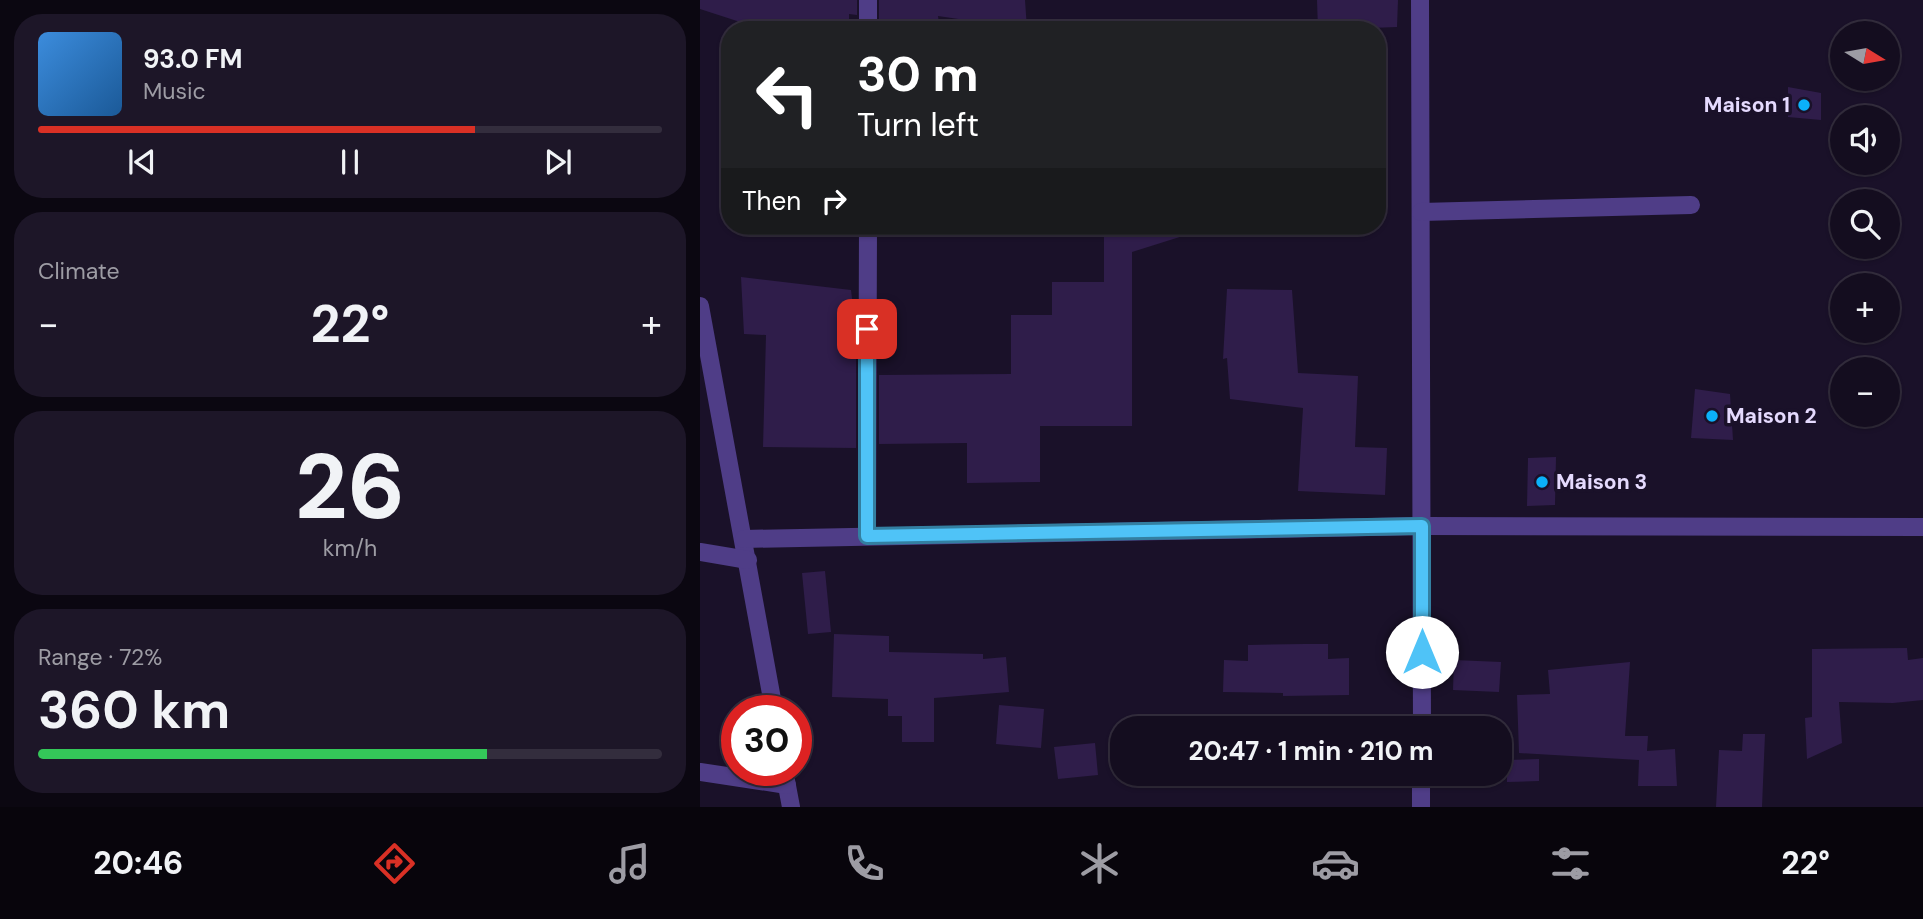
<!DOCTYPE html>
<meta charset="utf-8">
<style>
body{margin:0;font-family:"DM Sans",sans-serif;background:#1d1628;color:#f1f3f6;height:100vh;display:flex;flex-direction:column;font-size:26px;white-space:nowrap}
*{box-sizing:border-box;margin:0}
p{font-size:23px;color:#9d9ca4}
.icon{flex:none;width:38px;height:38px;fill:none;stroke:currentColor;stroke-width:2;stroke-linecap:round;stroke-linejoin:round}
.map{position:relative;flex:1;overflow:hidden}
.panel{display:flex;flex-direction:column;gap:14px;padding:14px;background:#0b0711;width:700px}
.panel>*{flex:none}
.hud{position:absolute;left:21px;top:21px;width:665px;height:214px;border-radius:28px;box-shadow:0 2px 5px #0004,0 0 0 2px #332d3d;background:#202124;color:#fff;overflow:hidden}
.needle{width:46px;rotate:101deg}
.fabs{position:absolute;left:1130px;top:21px;display:grid;gap:14px}
.fabs a{display:grid;place-items:center;width:70px;height:70px;border-radius:50%;background:#140d1f;box-shadow:0 2px 5px #0004,0 0 0 2px #332d3d;font-size:35px}
.speed{position:absolute;left:21px;top:695px;display:flex;gap:14px;font-size:35px;font-weight:700;text-align:center}
.speed>*{display:grid;place-content:center;width:91px;height:91px;border-radius:50%;background:#140d1f;box-shadow:0 2px 5px #0004,0 0 0 2px #332d3d;line-height:1}
.speed .limit{border:10px solid #d22;background:#fff;color:#111}
.pin{position:absolute;display:grid;place-items:center;width:60px;height:60px;color:#fff;margin:-30px;border-radius:14px;box-shadow:0 4px 10px #0006}
.me{position:absolute;width:77px;margin:-38px;rotate:0deg;stroke-linejoin:round;filter:drop-shadow(0 0 5px #0008)}
.turn{display:flex;align-items:center;gap:24px;height:147px;padding:0 21px;font-size:32px}
.turn .icon{width:91px;height:91px;stroke-width:2.5}
.turn b{display:block;font-size:49px;line-height:60px}
.then{display:flex;align-items:center;height:66px;padding:0 21px;background:#0003;gap:14px;font-size:26px}
.big{font-size:52px;font-weight:700;line-height:1.1}
.panel .tile{flex:1;display:flex;flex-direction:column;justify-content:center;gap:10px;min-width:0;padding:0 24px;border-radius:28px;background:#1d1628}
.panel .dial{align-items:center;gap:0}
.dial b{font-size:91px;line-height:1}
.song{display:flex;align-items:center;gap:21px}
.cover{width:84px;height:84px;border-radius:10px;background:linear-gradient(135deg,hsl(210 70% 55%),hsl(210 70% 35%))}
.played{height:7px;border-radius:4px;background:linear-gradient(90deg,#d93025 70%,#332d3d 70%)}
.keys{display:flex;justify-content:space-around;direction:ltr}
.heat{display:flex;justify-content:space-between;align-items:center;font-size:38px;direction:ltr}
.charge{height:10px;border-radius:5px;background:linear-gradient(90deg,#34c759 72%,#332d3d 0)}
.trip{position:absolute;left:410px;top:716px;width:402px;height:70px;border-radius:28px;background:#140d1f;box-shadow:0 2px 5px #0004,0 0 0 2px #332d3d;font-weight:700;line-height:70px;text-align:center}
.menu{display:flex;height:112px;justify-content:space-around;align-items:center;background:#08050c;color:#9d9ca4}
.menu .icon{width:49px;height:49px}
.menu .active{color:#d93025}
.menu b{font-size:32px;color:#f1f3f6}
main{display:flex;flex:1;min-height:0}
.map>svg:first-child{display:block}
.building{fill:#2f1d4a}
.lines{fill:none;stroke-linecap:round;stroke-linejoin:round}
.minor{stroke:#4f3d87;stroke-width:18}
.route-casing{stroke:#337fa1;stroke-width:18}
.route{stroke:#4fc3f7;stroke-width:12}
.poi-dot{fill:#0bb1f9;stroke:#1a1129;stroke-width:2.5}
.labels{text-anchor:middle;dominant-baseline:central;stroke-width:7;stroke-linejoin:round;paint-order:stroke}
.poi-label{font-size:21px;font-weight:bold;fill:#e5dafe;stroke:#1a1129;text-anchor:start}
</style>
<main>
<section class="panel">
<div class="tile">
<div class="song"><i class="cover"></i><div><b>93.0 FM</b><p>Music</p></div></div>
<div class="played"></div>
<div class="keys"><svg class="icon" aria-label="previous" viewBox="0 0 24 24"><path d="M18 5L8 12l10 7zM5 5v14"/></svg><svg class="icon" aria-label="pause" viewBox="0 0 24 24"><path d="M8 5v14M16 5v14"/></svg><svg class="icon" aria-label="next" viewBox="0 0 24 24"><path d="M6 5l10 7-10 7zM19 5v14"/></svg></div>
</div>
<div class="tile"><p>Climate</p>
<div class="heat"><a>−</a><b class="big">22°</b><a>+</a></div>
</div>
<div class="tile dial"><b>26</b><p>km/h</p></div>
<div class="tile"><p>Range · 72%</p><b class="big">360 km</b><div class="charge"></div></div>
</section>
<div class="map">
<svg width="1223" height="807" viewBox="0 0 1223 807">
<rect width="100%" height="100%" fill="#1a1129"/>
<g class="building">
<path d="M0,0h157v15l-8,-1v13l-80,-7v10h-4l-65,-21z"/>
<path d="M179,0h146l2,29 -89,-13 2,14 -61,-11z"/>
<path d="M617,0h81l-1,27 -79,3z"/>
<path d="M1088,87l33,6v27l-33,-3z"/>
<path d="M404,230h81l1,5 -54,17v174h-92v56l-73,1v-40l-88,1v-69l132,-1v-59h41v-33h52z"/>
<path d="M41,277l110,13 5,42v116l-93,-1 3,-112 -22,-1z"/>
<path d="M527,289l65,1 6,83 60,3 -3,71 32,1 -2,47 -87,-4 5,-83 -73,-9 -3,-41 -4,1z"/>
<path d="M995,389l35,5 3,46 -42,-2z"/>
<path d="M856,457l-1,48 -28,1 1,-48z"/>
<path d="M125,571l6,61 -23,2 -6,-61z"/>
<path d="M134,634l55,2v16l94,2v5l23,-2 3,35 -75,6v44h-32v-26h-14v-17l-56,-2z"/>
<path d="M605,644h23v15l21,-1v37l-66,1v-3l-60,-1 1,-32 24,1v-16z"/>
<path d="M1207,648l1,12 15,-2v42l-30,3 -54,-1 3,41 -35,16 -2,-41 7,-1v-68z"/>
<path d="M754,660l47,2 -2,30 -46,-2z"/>
<path d="M930,662l-5,74h23l-1,15 28,-2 2,37h-39l1,-26 -120,-7 -2,-58 33,-1 -2,-24z"/>
<path d="M299,705l45,4 -3,39 -45,-4z"/>
<path d="M1043,734h22l-3,73h-46l3,-57 23,1z"/>
<path d="M395,743l3,32 -40,4 -4,-32z"/>
<path d="M839,759v22l-32,1v-22z"/>
</g>
<g class="lines">
<g class="minor">
<path d="M168,0v30"/>
<path d="M720,0l2,728"/>
<path d="M721,212l270,-7"/>
<path d="M0,306l74,404"/>
<path d="M167,536l1,-310"/>
<path d="M44,539l678,-13 501,1"/>
<path d="M0,552l48,8"/>
<path d="M84,770l7,37"/>
<path d="M0,772l87,13"/>
<path d="M721,807v-33"/>
</g>
</g>
<g class="lines">
<defs>
<path id="route" d="M167,329v207l555,-10v126"/>
</defs>
<use href="#route" class="route-casing"/>
<use href="#route" class="route"/>
</g>
<g class="poi-dot">
<circle cx="1104" cy="105" r="7"/>
<circle cx="1012" cy="416" r="7"/>
<circle cx="842" cy="482" r="7"/>
</g>
<g class="labels">
<g class="poi-label">
<text x="1090" y="105" text-anchor="end">Maison 1</text>
<text x="1026" y="416">Maison 2</text>
<text x="856" y="482">Maison 3</text>
</g>
</g>
</svg>
<div class="fabs">
<a><svg class="needle" viewBox="-14 -14 28 28"><path d="M0-13l5 13h-10z" fill="#e53935"/><path d="M0 13l5-13h-10z" fill="#9d9ca4"/></svg></a>
<a><svg class="icon" aria-label="sound" viewBox="0 0 24 24"><path d="M4 9h4l5-4v14l-5-4H4zM17 9q2 3 0 6"/></svg></a>
<a><svg class="icon" aria-label="search" viewBox="0 0 24 24"><circle cx="10" cy="10" r="6"/><path d="M15 15l6 6"/></svg></a>
<a>+</a>
<a>−</a>
</div>
<div class="speed"><div class="limit">30</div></div>
<div class="pin" style="left:167px;top:329px;background:#d93025"><svg class="icon" aria-label="arrive" viewBox="0 0 24 24"><path d="M6 21V4h12l-3 4 3 4H6"/></svg></div>
<svg class="me" style="left:722px;top:652px" viewBox="-20 -20 40 40"><circle r="19" fill="#fff"/><path d="M0-13L10 11 0 6-10 11z" fill="#4fc3f7"/></svg>
<div class="trip">20:47 · 1 min · 210 m</div>
<div class="hud">
<div class="turn"><svg class="icon" aria-label="left" viewBox="0 0 24 24"><path d="M17 20v-9H6M10 6l-5 5 5 5"/></svg><div><b>30 m</b>Turn left</div></div>
<div class="then">Then<svg class="icon" aria-label="right" viewBox="0 0 24 24"><path d="M7 20v-9h11M14 6l5 5-5 5"/></svg></div>
</div>
</div>
</main>
<nav class="menu">
<b>20:46</b>
<svg class="icon active" aria-label="directions" viewBox="0 0 24 24"><path d="M12 3l9 9-9 9-9-9zM9 14v-3h6M13 9l2 2-2 2"/></svg>
<svg class="icon" aria-label="music" viewBox="0 0 24 24"><path d="M9 18V5l10-2v13"/><circle cx="6" cy="18" r="3"/><circle cx="16" cy="16" r="3"/></svg>
<svg class="icon" aria-label="phone" viewBox="0 0 24 24"><path d="M5 4h4l2 5-3 2q2 4 5 5l2-3 5 2v4C11 20 4 13 5 4z"/></svg>
<svg class="icon" aria-label="climate" viewBox="0 0 24 24"><path d="M12 3v18M4 7l16 10M4 17L20 7"/></svg>
<svg class="icon" aria-label="car" viewBox="0 0 24 24"><path d="M5 17H2v-5l4-1 3-4h7l3 4 3 1v5h-3M9 17h6M6 11h13"/><circle cx="7" cy="17" r="2"/><circle cx="17" cy="17" r="2"/></svg>
<svg class="icon" aria-label="filters" viewBox="0 0 24 24"><path d="M4 7h16M4 17h16"/><circle cx="9" cy="7" r="2"/><circle cx="15" cy="17" r="2"/></svg>
<b>22°</b>
</nav>
